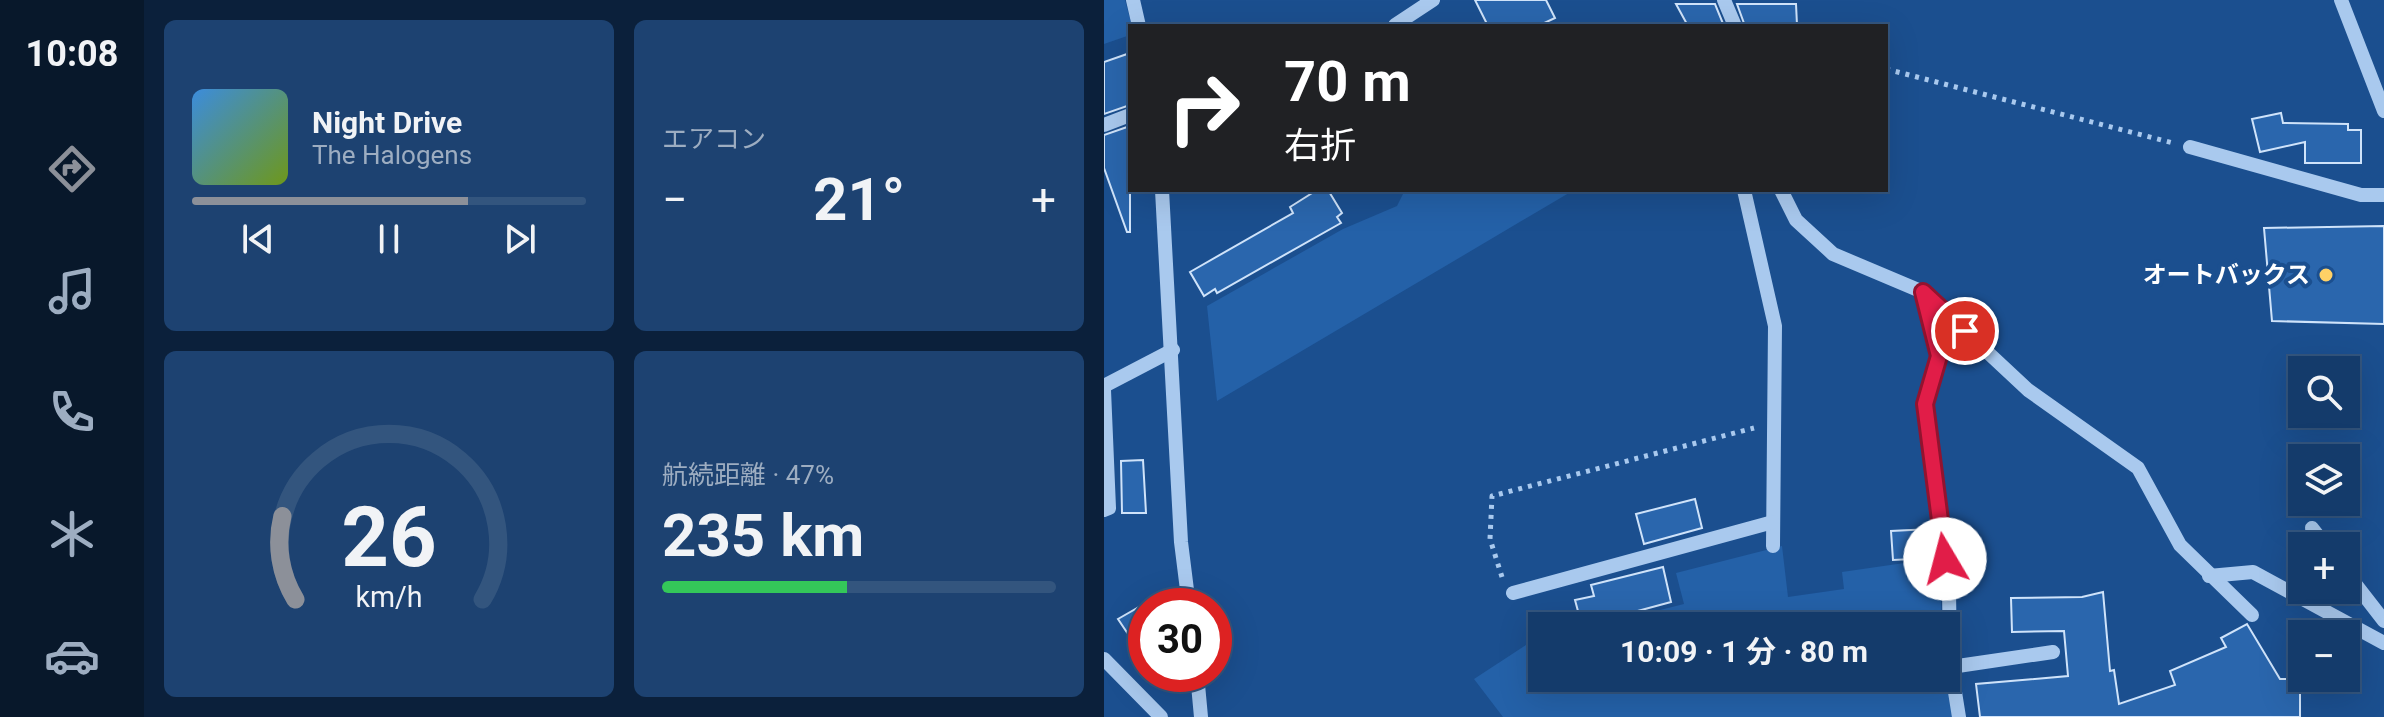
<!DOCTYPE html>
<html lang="ja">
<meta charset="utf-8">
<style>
body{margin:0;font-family:Roboto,"Noto Sans JP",sans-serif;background:#1d4271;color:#f1f3f6;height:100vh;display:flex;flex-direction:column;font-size:30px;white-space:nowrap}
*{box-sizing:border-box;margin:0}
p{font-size:26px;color:#9dadc1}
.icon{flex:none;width:44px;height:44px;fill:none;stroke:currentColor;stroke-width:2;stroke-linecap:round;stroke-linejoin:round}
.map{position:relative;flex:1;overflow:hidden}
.details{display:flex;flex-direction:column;gap:20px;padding:20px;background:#0b203b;width:960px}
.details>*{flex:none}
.guide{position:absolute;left:24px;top:24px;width:760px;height:168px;border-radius:0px;box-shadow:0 8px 32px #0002,0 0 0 2px #33557e;background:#202124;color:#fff;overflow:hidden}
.buttons{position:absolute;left:1184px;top:356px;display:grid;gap:16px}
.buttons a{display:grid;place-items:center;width:72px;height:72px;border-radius:0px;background:#143b6b;box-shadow:0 8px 32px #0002,0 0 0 2px #33557e;font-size:40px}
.speed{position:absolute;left:24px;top:588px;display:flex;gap:16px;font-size:40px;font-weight:700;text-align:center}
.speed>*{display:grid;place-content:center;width:104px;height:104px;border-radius:50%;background:#143b6b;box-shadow:0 8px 32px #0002,0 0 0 2px #33557e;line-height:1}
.speed .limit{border:12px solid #d22;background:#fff;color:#111}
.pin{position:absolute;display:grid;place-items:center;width:68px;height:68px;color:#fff;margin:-34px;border:4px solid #fff;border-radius:50%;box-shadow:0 2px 8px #0007}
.me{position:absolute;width:88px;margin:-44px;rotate:352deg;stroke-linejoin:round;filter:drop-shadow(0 0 6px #0008)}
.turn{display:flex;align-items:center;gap:28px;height:168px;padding:0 24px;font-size:36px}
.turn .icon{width:104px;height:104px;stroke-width:2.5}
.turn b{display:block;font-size:56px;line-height:68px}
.big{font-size:60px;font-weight:700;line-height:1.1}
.details .tile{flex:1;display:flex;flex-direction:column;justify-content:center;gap:12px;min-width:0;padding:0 28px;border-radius:12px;background:#1d4271}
.details .dial{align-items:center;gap:0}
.dial svg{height:208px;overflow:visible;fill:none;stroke:#33557e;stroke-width:7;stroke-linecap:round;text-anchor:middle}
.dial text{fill:#f1f3f6;stroke:none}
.song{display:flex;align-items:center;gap:24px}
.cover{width:96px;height:96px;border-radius:12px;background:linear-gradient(135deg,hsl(210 70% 55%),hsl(80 70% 35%))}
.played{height:8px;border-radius:4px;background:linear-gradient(90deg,#8c9099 70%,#33557e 70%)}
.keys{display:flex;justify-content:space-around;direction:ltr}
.heat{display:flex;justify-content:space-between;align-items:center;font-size:44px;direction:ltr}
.charge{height:12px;border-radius:6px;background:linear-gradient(90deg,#34c759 47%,#33557e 0)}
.details .tiles{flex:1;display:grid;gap:20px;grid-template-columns:repeat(2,1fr)}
.trip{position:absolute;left:424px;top:612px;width:432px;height:80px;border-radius:0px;background:#143b6b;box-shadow:0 8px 32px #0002,0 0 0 2px #33557e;font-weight:700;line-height:80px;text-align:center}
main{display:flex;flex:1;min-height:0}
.tab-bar{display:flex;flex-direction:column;width:144px;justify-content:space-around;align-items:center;background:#08182b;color:#9dadc1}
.tab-bar .icon{width:56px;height:56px}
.tab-bar .active{color:#8c9099}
.tab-bar b{font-size:36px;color:#f1f3f6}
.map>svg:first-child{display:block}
.green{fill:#2461a8}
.building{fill:#2a66ad;stroke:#cfe3fa;stroke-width:2}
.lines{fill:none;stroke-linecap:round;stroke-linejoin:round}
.path{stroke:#a9c9ee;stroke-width:5;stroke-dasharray:4 6;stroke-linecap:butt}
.minor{stroke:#a9c9ee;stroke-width:14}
.route-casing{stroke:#92132f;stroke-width:20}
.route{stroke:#e11d48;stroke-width:14}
.poi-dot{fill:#ffd166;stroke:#1b4f8f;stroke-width:3}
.labels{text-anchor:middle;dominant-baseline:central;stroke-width:8;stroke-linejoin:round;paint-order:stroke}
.poi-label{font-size:24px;font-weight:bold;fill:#fff;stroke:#1b4f8f;text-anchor:end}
</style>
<main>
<nav class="tab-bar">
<b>10:08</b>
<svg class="icon active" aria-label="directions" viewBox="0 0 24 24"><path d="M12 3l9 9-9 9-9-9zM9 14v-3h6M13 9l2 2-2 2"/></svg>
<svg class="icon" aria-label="music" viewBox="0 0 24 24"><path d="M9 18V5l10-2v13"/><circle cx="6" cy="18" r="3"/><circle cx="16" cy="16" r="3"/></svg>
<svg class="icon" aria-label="phone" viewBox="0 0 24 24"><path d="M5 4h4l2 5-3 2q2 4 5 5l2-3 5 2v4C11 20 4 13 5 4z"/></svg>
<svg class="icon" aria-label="climate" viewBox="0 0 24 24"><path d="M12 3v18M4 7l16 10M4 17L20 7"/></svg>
<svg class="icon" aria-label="car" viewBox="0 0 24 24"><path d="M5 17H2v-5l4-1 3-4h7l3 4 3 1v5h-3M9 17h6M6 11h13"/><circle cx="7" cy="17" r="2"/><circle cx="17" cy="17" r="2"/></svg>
</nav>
<section class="details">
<div class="tiles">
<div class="tile">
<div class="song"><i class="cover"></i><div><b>Night Drive</b><p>The Halogens</p></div></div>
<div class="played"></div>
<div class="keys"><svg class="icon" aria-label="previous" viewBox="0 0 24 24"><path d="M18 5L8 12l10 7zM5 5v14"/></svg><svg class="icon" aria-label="pause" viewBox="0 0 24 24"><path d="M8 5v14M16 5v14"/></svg><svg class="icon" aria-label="next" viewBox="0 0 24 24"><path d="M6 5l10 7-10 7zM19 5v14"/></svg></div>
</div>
<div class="tile"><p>エアコン</p>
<div class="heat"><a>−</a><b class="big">21°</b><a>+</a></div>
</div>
<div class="tile dial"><svg viewBox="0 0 100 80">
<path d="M14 69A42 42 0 1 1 86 69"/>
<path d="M14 69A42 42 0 0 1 9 37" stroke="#8c9099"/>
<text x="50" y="56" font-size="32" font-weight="700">26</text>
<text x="50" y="72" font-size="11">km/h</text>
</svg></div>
<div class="tile"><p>航続距離 · 47%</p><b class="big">235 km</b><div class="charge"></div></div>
</div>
</section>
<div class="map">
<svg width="1280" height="717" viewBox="0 0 1280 717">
<rect width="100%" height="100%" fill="#1b4f8f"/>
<g class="green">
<path d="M0,0h21l7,26 -2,9 -26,9z"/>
<path d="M301,190h169l-357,211 -10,-95 136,-77 54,-23z"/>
<path d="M678,546l6,51 56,-8 -2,-17 97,-14 3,68h-346l88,-22 -8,-31z"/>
<path d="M438,640v38h404v-6l7,45h-450l-29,-38 55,-36z"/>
</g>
<g class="building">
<path d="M371,0h71l9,18 -17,8h-50z"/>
<path d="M572,4h39l9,22h-36z"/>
<path d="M633,4h59l1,21 -52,1z"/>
<path d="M26,53v52l-26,9v-52z"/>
<path d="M1177,113l2,10 65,1v6h13v33h-56v-21l-45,10 -8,-33z"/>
<path d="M26,126v106h-3l-23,-64v-33z"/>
<path d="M213,190h11l14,23 -5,4 4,6 -124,70 -2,-4 -11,7 -14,-24 103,-59 -3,-6z"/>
<path d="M1280,226v98l-112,-3 -8,-93z"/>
<path d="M39,460l3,53h-24l-1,-52z"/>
<path d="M591,499l7,29 -58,16 -8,-30z"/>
<path d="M827,529l2,29 -40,2 -2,-29z"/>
<path d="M559,567l8,35 -89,24 -7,-26 19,-4 -3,-11z"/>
<path d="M999,592l7,79 4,-1 5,34 56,-19 -5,-14 56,-24 -5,-9 26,-14 33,55h20v38h-320l-4,-33 92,-8 -4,-45 -52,1 -1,-34 71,-1z"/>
<path d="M42,603v29l-14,8 -14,-21z"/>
</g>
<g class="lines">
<g class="path">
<path d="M782,69l287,74"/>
<path d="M398,577l-12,-38 2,-43 262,-68"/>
</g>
<g class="minor">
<path d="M29,0l6,26"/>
<path d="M620,0l11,26"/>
<path d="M1237,0l43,111"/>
<path d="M291,25l38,-25"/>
<path d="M0,125l26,-10"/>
<path d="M1086,147l171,48h23"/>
<path d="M58,190l19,352 8,64"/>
<path d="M640,190l31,136 -2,220"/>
<path d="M677,190l15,30 37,34 90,38 105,98 110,78 42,77 72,70"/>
<path d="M819,292l16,64 -14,48 24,186 1,71 9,56"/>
<path d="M0,386l69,-36"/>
<path d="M0,390l5,118 -5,2"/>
<path d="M1208,528l14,18"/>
<path d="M1242,572l38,49"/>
<path d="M1105,576l44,-4 131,71"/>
<path d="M409,593l260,-71"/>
<path d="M0,659l57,58"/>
<path d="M847,667l102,-15"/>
<path d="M93,674l4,43"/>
</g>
</g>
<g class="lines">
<defs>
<path id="route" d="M841,559l-20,-155 14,-48 -16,-64 42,39"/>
</defs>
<use href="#route" class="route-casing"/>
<use href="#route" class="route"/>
</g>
<circle class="poi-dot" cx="1222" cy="275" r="8"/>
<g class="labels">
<g class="poi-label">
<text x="1206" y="275">オートバックス</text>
</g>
</g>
</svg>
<div class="buttons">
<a><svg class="icon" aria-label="search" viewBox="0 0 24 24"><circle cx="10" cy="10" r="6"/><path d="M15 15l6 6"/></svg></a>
<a><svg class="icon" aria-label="layers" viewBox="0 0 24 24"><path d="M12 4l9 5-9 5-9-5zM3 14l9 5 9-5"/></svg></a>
<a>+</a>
<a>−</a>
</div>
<div class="speed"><div class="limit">30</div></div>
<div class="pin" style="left:861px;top:331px;background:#d93025"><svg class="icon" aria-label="arrive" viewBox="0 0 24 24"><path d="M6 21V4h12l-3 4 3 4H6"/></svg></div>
<svg class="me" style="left:841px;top:559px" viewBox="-20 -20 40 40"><circle r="19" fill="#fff"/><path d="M0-13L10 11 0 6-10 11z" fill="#e11d48"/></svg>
<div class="trip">10:09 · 1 分 · 80 m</div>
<div class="guide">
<div class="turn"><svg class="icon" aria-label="right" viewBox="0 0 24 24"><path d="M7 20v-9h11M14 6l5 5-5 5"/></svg><div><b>70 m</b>右折</div></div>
</div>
</div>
</main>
